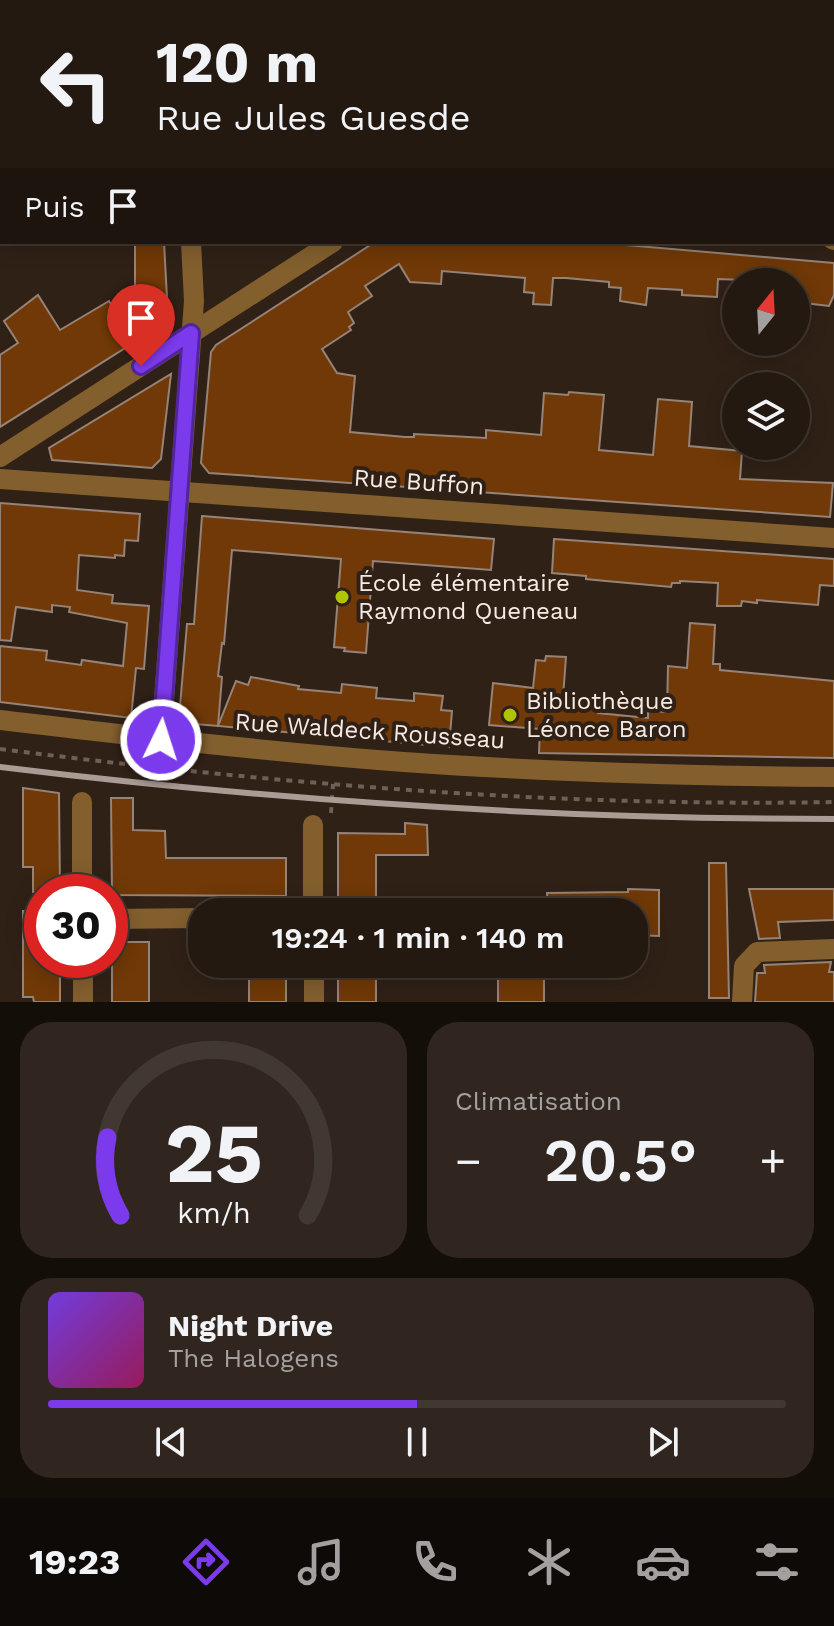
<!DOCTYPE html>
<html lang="fr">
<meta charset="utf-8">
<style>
body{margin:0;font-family:"Work Sans",sans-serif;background:#30261f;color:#f1f3f6;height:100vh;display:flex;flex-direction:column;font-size:30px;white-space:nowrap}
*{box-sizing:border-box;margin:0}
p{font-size:26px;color:#a3a09f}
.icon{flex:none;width:44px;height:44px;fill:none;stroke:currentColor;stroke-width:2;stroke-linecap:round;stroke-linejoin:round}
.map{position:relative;height:1002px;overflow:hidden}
.panel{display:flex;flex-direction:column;gap:20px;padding:20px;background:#140e09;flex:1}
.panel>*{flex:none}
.banner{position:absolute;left:0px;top:0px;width:834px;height:244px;box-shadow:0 4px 20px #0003,0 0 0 2px #413831;background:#241911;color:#f1f3f6;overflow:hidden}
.needle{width:52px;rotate:18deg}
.controls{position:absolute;left:722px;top:268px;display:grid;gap:16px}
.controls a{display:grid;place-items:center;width:88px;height:88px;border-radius:50%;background:#241911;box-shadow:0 4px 20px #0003,0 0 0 2px #413831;font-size:40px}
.speed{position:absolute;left:24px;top:874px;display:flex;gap:16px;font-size:40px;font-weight:700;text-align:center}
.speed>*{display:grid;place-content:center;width:104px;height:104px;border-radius:50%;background:#241911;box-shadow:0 4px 20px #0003,0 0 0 2px #413831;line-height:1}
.speed .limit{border:12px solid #d22;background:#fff;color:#111}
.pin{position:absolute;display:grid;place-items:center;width:68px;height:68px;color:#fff;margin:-82px -34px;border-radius:50% 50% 50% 0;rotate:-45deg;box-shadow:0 0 8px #0007}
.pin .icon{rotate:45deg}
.me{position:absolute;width:88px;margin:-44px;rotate:4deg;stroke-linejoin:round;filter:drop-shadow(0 0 6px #0008)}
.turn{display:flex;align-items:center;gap:28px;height:168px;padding:0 24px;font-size:36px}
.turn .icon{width:104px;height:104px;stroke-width:2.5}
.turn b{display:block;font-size:56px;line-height:68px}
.then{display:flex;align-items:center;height:76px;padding:0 24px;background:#0003;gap:16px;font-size:30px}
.big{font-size:60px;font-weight:600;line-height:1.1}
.panel .tile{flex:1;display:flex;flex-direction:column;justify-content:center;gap:12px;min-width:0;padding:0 28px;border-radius:32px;background:#30261f}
.panel .dial{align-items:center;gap:0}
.dial svg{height:208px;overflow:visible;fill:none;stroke:#413831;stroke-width:7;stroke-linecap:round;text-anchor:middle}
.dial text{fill:#f1f3f6;stroke:none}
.song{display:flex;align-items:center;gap:24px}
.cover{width:96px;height:96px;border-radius:12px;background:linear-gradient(135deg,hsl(260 70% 55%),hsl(330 70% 35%))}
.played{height:8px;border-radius:4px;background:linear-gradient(90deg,#7c3aed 50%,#413831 50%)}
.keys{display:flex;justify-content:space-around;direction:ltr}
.heat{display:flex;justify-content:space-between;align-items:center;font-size:44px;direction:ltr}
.panel .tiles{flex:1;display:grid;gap:20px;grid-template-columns:1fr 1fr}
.tile:last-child{grid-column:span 2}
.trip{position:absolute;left:188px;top:898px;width:460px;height:80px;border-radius:32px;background:#241911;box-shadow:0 4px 20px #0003,0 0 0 2px #413831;font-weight:600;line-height:80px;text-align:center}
.dock{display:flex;height:128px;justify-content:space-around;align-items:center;background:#0e0a07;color:#a3a09f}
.dock .icon{width:56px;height:56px}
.dock .current{color:#7c3aed}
.dock b{font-size:36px;color:#f1f3f6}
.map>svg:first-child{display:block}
.building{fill:#703907;stroke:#968377;stroke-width:2}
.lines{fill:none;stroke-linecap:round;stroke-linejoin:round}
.path{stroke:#6e6057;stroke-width:4;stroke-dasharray:6 6;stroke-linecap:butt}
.minor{stroke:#835f2e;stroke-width:20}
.rail{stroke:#a99c94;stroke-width:6}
.route-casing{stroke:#51269a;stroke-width:20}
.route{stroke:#7c3aed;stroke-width:14}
.poi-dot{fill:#b0c500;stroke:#302117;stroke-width:3}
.labels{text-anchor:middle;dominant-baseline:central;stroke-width:8;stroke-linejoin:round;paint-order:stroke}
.street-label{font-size:24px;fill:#f6ebe4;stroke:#302117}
.poi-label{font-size:24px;fill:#f6ebe4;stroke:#302117;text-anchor:start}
</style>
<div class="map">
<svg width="834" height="1002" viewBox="0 0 834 1002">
<rect width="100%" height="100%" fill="#302117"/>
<g class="building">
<path d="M135,242h29l3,56 -15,33 -152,96v-72l18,-12 -14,-22 34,-26 22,35 49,-29 3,5 17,-11 6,-8z"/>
<path d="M375,242h216l243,21v32l-5,11 -33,-4v-20l-78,-3 -1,18 -35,-2v-5l-34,-2 -2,17 -26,-4 1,-13 -12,-1v-5l-43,-4h-13l-2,27 -18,-1 1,-11 -10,-1 1,-14 -83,-7 -1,13 -31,-2 -11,-18 -34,22 7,10 -24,16 6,11 -5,4 2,3 -29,19 15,24 18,3 -5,56 55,5h9v-3l72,4v-8l55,5 3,-42 24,2 1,-3 35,3 -5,55 54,5 5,-56 34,3 -3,44 53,5 -2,28 93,4 -3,34 -621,-44 -8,-10 10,-111 5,-7z"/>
<path d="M171,374l-10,85 -9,9 -100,-8 -3,-12z"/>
<path d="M0,503l140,11 -2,27 -13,-1 -1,16 -9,-1v3l-36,-3 -2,35 36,5 -1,8 37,3 -5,63 -8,-1 -5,50 -131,-16v-56l47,5 -1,9 35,5 1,-5 41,6 4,-43 -58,-11 1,-5 -18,-2v7l-36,-5 -5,34 -11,-1z"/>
<path d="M202,516l292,23 -3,31 -118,-9 -7,92 -22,-2 1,-3 -11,-1 7,-88 -109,-9 -8,94 -2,-1 -4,33 4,1 -4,49 -35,-3 -4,-5 8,-94h7z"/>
<path d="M554,539l280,20v27l-14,-1 -2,20 -61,-5v3l-15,-2 -1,5h-24l1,-23 -38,-2v2h-8l-1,4 -65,-6 -20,-2v-3l-34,-3z"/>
<path d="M690,623l25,2 -2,39h7v6l114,11v77l-295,-5 1,-24 -51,-4 4,-42 40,5 3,-28 9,1 1,-5 20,1 -3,40 19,1v4l17,1 -1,10 50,5v-7l19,1 1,-46 19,2z"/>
<path d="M251,677l48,9 -1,3 43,4 1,-9 35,4 -1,10 38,3v-8l29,3 -2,14 11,1 -3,36 -231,-21 18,-45 12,4z"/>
<path d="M23,788l36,5 1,99h-27v-25h-10z"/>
<path d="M111,798h22v32l32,1 1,27h120v38l-174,-1z"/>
<path d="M405,823l22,2 1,30h-52v57h-38v-79l67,1z"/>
<path d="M709,863h17l3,135h-20z"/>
<path d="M628,889l31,1v46l-25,-1v-23h-86l-1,-19 81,-1z"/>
<path d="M749,889h85v31l-56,2 2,16 -21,1z"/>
<path d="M23,911h19v49h18v42h-26l-1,-5h-10z"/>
<rect x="112" y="942" width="37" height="60"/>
<path d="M831,962l-2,10h5v30h-79l2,-29h8l-1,-8z"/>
<rect x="249" y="964" width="37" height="38"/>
<rect x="338" y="964" width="38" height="38"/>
<path d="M501,964h43v38h-46v-37z"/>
</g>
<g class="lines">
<g class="path">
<path d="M531,0l1,2"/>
<path d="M513,2l4,-2"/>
<path d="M0,749c276,35 556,58 834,53"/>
<path d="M331,813l2,-29"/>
</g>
<g class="minor">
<path d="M178,0v2"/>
<path d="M705,2l4,-2"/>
<path d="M832,239l2,1"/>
<path d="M0,457l333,-215"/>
<path d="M0,479l834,59"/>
<path d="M0,720c134,16 269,32 404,42 143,10 287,14 430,15"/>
<path d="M161,740l33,-439 -3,-59"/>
<path d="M82,802v90"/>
<path d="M313,825v87"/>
<path d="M110,919l92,-1"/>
<path d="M83,960v42"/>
<path d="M314,964v38"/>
<path d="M742,1002l2,-36 13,-14 77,-3"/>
</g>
<path class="rail" d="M0,767c277,34 555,52 834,52"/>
</g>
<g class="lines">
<defs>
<path id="route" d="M141,366l50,-33 -30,407"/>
</defs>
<use href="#route" class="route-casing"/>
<use href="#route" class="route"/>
</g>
<g class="poi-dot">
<circle cx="342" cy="597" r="8"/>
<circle cx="510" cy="715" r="8"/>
</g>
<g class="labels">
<g class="street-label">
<text transform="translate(419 482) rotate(4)">Rue Buffon</text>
<text transform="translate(370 731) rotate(4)">Rue Waldeck Rousseau</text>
</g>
<g class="poi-label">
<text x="358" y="583">École élémentaire<tspan x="358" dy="28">Raymond Queneau</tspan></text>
<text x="526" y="701">Bibliothèque<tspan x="526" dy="28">Léonce Baron</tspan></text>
</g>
</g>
</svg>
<div class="controls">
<a><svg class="needle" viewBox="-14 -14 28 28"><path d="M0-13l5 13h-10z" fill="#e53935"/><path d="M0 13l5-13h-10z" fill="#a3a09f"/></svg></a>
<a><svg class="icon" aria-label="layers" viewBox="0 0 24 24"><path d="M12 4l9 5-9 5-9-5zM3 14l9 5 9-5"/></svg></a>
</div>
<div class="speed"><div class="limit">30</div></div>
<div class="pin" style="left:141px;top:366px;background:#d93025"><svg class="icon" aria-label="arrive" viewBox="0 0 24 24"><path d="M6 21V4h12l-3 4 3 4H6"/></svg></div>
<svg class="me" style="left:161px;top:740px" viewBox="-20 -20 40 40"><circle r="17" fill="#7c3aed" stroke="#fff" stroke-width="3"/><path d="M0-11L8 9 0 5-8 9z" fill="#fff"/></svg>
<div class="trip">19:24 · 1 min · 140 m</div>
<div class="banner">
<div class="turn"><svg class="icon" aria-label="left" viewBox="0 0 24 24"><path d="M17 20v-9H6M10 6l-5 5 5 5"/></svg><div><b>120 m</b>Rue Jules Guesde</div></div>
<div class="then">Puis<svg class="icon" aria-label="arrive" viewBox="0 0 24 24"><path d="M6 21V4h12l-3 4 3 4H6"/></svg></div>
</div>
</div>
<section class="panel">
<div class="tiles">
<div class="tile dial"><svg viewBox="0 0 100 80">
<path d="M14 69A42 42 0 1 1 86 69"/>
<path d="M14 69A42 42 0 0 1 9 39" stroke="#7c3aed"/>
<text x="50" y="56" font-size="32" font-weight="700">25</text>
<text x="50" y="72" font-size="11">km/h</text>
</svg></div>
<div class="tile"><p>Climatisation</p>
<div class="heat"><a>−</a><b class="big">20.5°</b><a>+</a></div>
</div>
<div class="tile">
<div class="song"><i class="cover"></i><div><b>Night Drive</b><p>The Halogens</p></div></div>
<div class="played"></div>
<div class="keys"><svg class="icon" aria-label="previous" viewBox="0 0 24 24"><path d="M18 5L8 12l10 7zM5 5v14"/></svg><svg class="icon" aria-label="pause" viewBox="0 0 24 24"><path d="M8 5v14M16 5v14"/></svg><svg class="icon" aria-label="next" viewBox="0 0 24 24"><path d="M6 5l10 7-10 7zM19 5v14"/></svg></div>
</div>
</div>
</section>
<nav class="dock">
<b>19:23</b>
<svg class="icon current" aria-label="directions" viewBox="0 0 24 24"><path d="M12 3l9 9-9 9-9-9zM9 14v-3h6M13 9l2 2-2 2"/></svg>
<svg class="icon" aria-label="music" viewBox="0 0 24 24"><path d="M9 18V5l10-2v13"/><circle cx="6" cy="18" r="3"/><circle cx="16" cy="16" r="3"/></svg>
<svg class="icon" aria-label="phone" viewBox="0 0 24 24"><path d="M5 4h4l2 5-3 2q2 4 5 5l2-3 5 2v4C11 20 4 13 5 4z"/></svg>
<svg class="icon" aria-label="climate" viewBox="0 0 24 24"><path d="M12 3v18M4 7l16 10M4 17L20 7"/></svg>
<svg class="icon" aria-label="car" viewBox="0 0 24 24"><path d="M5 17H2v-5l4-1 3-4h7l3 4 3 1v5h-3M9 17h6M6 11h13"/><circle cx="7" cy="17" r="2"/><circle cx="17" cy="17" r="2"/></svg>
<svg class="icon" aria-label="filters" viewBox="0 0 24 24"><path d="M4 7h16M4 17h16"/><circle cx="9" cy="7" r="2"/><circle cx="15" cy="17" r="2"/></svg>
</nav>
